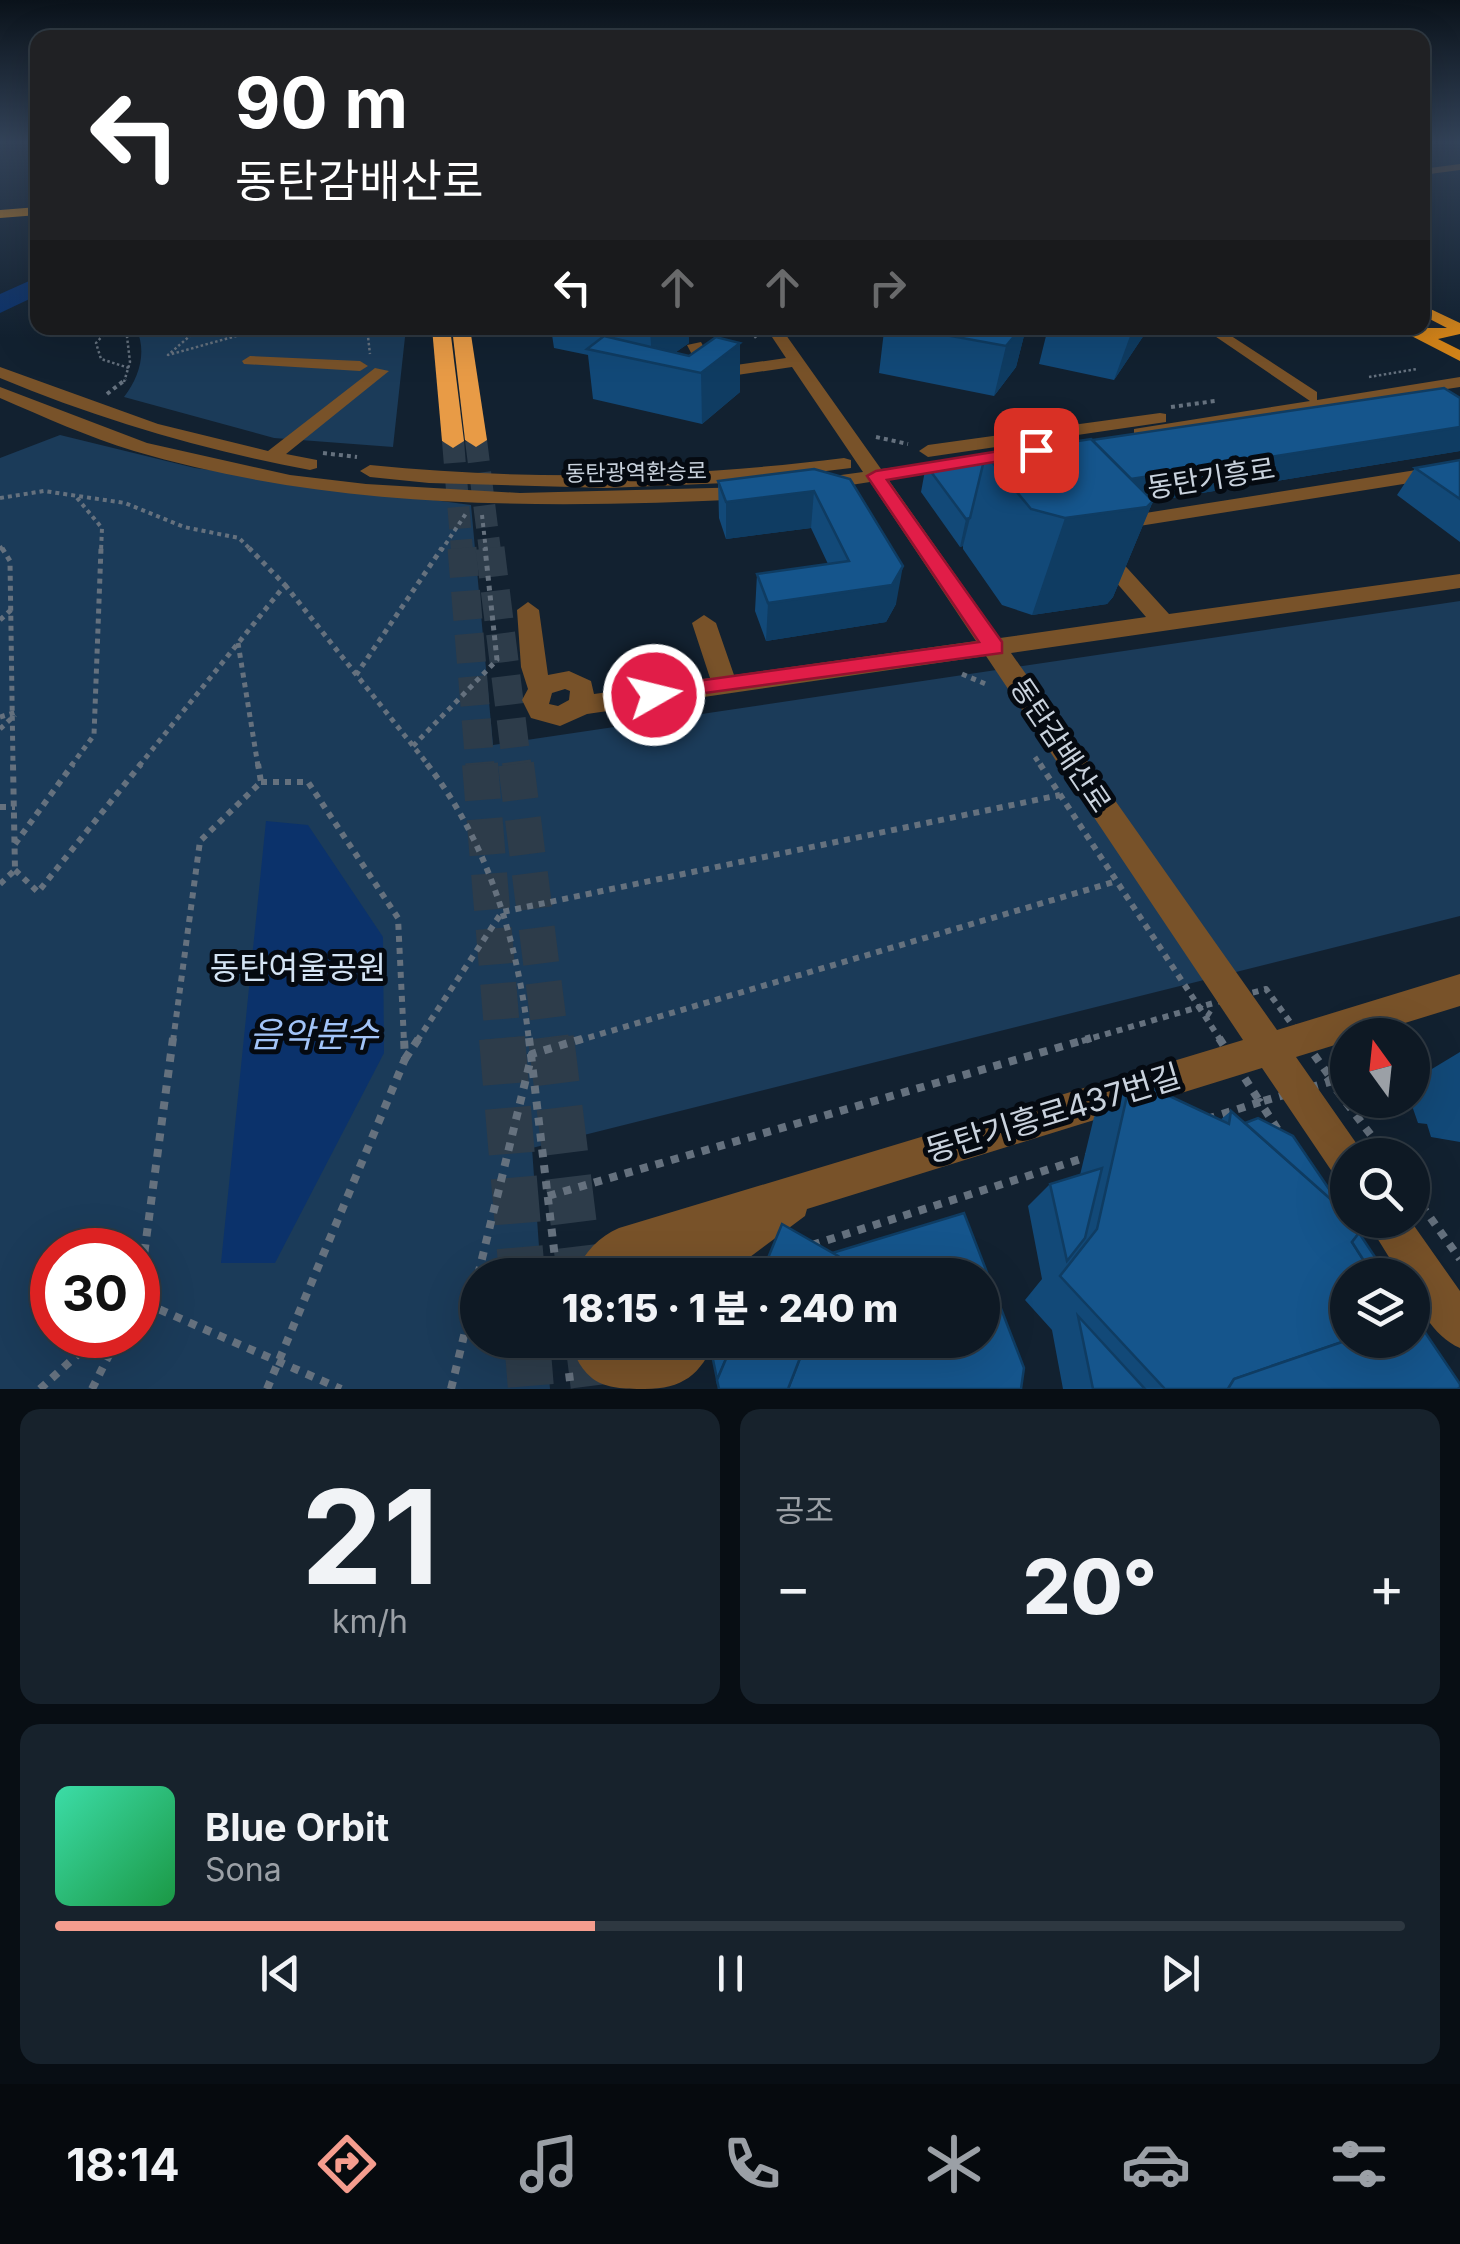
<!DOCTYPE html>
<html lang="ko">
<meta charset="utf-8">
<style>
body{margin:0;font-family:Inter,"Noto Sans KR",sans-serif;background:#17222c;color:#f1f3f6;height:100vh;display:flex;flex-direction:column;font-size:38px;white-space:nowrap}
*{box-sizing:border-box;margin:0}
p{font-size:32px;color:#9ba0a6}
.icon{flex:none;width:55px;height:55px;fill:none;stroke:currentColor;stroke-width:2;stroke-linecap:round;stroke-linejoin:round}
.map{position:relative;height:1389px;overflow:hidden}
.drawer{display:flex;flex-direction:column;gap:20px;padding:20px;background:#080e14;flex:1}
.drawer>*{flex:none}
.guide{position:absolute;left:30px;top:30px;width:1400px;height:305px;border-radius:20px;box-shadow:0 10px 40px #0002,0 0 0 2px #2e3841;background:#202124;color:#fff;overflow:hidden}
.needle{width:65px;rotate:345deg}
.controls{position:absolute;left:1330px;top:1018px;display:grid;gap:20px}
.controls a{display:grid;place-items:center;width:100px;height:100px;border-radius:50%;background:#0e1924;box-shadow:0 10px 40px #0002,0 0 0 2px #2e3841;font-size:50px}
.speed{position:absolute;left:30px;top:1228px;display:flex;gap:20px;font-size:50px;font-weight:700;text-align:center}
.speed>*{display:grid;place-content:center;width:130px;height:130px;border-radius:50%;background:#0e1924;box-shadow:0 10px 40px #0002,0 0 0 2px #2e3841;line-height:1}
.speed .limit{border:15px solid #d22;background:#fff;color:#111}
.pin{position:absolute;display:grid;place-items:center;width:85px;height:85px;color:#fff;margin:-42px;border-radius:20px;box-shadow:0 5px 15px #0006}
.me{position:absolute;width:110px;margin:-55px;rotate:82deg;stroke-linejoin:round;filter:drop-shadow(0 0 8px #0008)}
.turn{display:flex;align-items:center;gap:35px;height:210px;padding:0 40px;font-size:45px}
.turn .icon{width:130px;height:130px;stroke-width:2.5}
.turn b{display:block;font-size:70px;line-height:85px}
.lanes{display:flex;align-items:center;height:95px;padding:0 40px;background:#0003;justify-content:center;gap:50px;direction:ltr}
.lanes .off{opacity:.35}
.big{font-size:75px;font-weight:800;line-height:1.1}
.drawer .tile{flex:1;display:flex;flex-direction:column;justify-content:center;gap:15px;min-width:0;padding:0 35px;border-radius:20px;background:#17222c}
.drawer .dial{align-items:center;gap:0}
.dial b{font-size:130px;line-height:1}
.song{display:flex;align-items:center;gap:30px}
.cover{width:120px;height:120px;border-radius:15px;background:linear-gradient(135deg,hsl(160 70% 55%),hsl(140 70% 35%))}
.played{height:10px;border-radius:5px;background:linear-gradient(90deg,#f59d8e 40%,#2e3841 40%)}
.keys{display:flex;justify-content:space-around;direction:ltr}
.heat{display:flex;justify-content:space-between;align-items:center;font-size:55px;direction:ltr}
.drawer .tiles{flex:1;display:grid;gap:20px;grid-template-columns:1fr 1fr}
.tile:last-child{grid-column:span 2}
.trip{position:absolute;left:460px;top:1258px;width:540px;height:100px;border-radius:50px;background:#0e1924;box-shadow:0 10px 40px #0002,0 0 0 2px #2e3841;font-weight:800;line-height:100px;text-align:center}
.tab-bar{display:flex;height:160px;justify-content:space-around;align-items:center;background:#060a0e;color:#9ba0a6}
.tab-bar .icon{width:70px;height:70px}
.tab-bar .selected{color:#f59d8e}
.tab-bar b{font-size:45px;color:#f1f3f6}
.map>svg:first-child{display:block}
.green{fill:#1b3b59;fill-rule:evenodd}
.water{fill:#0b326b}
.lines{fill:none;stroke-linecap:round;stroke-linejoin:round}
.river{fill:#0b326b;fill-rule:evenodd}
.highway-tunnel-far3{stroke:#2d3c4a;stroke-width:22;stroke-dasharray:22 11;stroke-linecap:butt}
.highway-tunnel-far2{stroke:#2d3c4a;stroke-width:29;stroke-dasharray:29 14;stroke-linecap:butt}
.highway-tunnel-far1{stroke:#2d3c4a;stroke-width:36;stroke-dasharray:36 19;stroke-linecap:butt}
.highway-tunnel{stroke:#2d3c4a;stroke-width:46;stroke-dasharray:46 24;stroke-linecap:butt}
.path-far4{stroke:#65717e;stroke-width:2.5;stroke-dasharray:2.5 2.5;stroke-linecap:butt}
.path-far3{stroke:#65717e;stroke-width:4;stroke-dasharray:4 4;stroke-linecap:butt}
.path-far2{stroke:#65717e;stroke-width:5;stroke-dasharray:5 5;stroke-linecap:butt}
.path-far1{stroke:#65717e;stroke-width:6;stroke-dasharray:6 6;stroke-linecap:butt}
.path{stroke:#65717e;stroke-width:8;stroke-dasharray:8 8;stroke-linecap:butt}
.minor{fill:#785229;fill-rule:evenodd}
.major{fill:#d18218;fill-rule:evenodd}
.highway{fill:#e89b46;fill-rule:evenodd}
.wall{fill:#124978}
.shaded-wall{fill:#0f3c62}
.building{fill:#15558c;stroke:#0f3c62;stroke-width:2.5}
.route{fill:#e11d48;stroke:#92132f;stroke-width:2.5}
.labels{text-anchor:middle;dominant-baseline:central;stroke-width:10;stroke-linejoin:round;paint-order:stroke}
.far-street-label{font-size:22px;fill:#c9d2dd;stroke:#050a11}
.street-label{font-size:28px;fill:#c9d2dd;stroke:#050a11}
.near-park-label{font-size:32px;fill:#d4e4f4;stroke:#050a11}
.near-street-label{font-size:32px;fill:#c9d2dd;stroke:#050a11}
.near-water-label{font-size:35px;font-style:italic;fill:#a2c4f8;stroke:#050a11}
</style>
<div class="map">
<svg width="1460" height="1389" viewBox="0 0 1460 1389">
<rect width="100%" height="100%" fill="#122130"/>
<g class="green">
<path d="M136,328h270l-13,119 -119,-9 -150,-41c16,-21 23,-46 12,-69z"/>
<path d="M60,435l135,33 276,37 22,240 967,-144v315l-928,232 9,127h-63v65h68l4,49h-550v-931zM52,1250h86v85h-86z"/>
</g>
<path class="water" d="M266,821l42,4 75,112 1,116 -109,210h-54z"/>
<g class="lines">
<path class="river" d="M38,277v18l-38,18v-19z"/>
<g class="highway-tunnel-far3">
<path d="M476,440l14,111"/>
<path d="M453,441l9,110"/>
</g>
<g class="highway-tunnel-far2">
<path d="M462,548l18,218"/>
<path d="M490,548l27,218"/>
</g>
<g class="highway-tunnel-far1">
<path d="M480,764l23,277"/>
<path d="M516,764l35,277"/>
</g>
<g class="highway-tunnel">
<path d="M502,1038l20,237"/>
<path d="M551,1038l29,237"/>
<path d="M527,1340l4,49"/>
<path d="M588,1340l6,49"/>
</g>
<g class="path-far4">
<path d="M122,328l-15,3 -11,12 5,16 28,9"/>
<path d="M199,328l-31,27 97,-27"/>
<path d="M367,328l3,26"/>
<path d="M749,328l7,10"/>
<path d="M1369,377l48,-8"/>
<path d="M124,382l6,-20 -4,-34"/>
</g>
<g class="path-far3">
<path d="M107,394l19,-15"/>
<path d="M1171,407l44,-6"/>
<path d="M876,437l32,7"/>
<path d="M323,453l34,4"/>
<path d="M0,498l44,-7 81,12 59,24 55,11 13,13"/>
<path d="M77,498l25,30 -1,23"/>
<path d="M482,515l4,36"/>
<path d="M0,546l3,5"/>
<path d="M441,551l26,-39"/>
</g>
<g class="path-far2">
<path d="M2,548l8,13 3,205"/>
<path d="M285,585l144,181"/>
<path d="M0,620l12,-11"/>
<path d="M238,643l20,123"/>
<path d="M962,674l26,11"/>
<path d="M356,675l86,-127"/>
<path d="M0,717l16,-5"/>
<path d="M0,729l15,-14"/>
<path d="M413,746l84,-86 -12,-112"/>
<path d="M1035,757l6,9"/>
<path d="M71,766l23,-31 7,-187"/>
<path d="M139,766l146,-181 -36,-37"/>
</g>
<g class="path-far1">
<path d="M427,764c61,78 91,179 102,277"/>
<path d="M1040,764l159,243 12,8"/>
<path d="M261,782h47l90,136 6,123"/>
<path d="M0,807h15"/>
<path d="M15,844l58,-80"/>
<path d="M15,870l23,22 103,-128"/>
<path d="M0,884l15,-14 -2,-106"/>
<path d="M173,1041l27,-200 61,-59 -3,-18"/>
<path d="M417,1041l85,-129 558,-117"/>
<path d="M577,1041l540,-160"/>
<path d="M1082,1041l117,-34"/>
<path d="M1221,1041l-22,-34 67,-18 38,52"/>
</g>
<g class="path">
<path d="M173,1038l-35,262 203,89"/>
<path d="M529,1038l28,237"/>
<path d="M1219,1038l41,64 73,-21 -31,-43"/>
<path d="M405,1059l14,-21"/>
<path d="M1327,1077l59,78"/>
<path d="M1207,1119l53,-17 18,28"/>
<path d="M1412,1192l48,67"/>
<path d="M548,1196l543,-158"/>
<path d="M812,1245l275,-88"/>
<path d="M478,1275l54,-221 53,-16"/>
<path d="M569,1373l2,16"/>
<path d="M40,1389l59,-54"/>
<path d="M92,1389l27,-54"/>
<path d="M267,1389l138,-330 -1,-21"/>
<path d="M451,1389l27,-111"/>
</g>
<g class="minor">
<path d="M1460,164v6l-38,5v-6z"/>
<path d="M766,328h15l100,141 84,-10v8l-77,12 112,159 146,-21 -56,-65 11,-7 7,2 61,67 291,-40v14l-449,65 266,377 183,-56v32l-94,29h-18v6l-52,16 65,93 2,5h-15v27l-13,-6 -73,-108 -455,141 -2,7 -79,59h-56c-15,-19 -33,-18 -48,0h-47c8,-21 23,-38 44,-47l624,-188 -257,-384 -399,58 -27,12 -29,-8 -9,-18 6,-11 -7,-22 -4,-57 11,-8 11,8 9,65 21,-4 22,10 3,13 116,-16 -18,-55 12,-8 12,8 18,52 242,-34 -106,-159 -51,8 -10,-6 10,-6 44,-6 -71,-105 -82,12 -8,-5 -15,-29 14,-3 14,26 71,-10zM565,689l5,2 -1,9 -11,6 -9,-2 3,-11z"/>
<path d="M1203,328h16l98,64v8l143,-23v10l-326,50v-8l6,-1 170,-27z"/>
<path d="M250,356l110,5 8,5 -8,5 -116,-7 -2,-3z"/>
<path d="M0,367l158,57 110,27 107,-83 14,3 -103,83 31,6v8l-7,2c-107,-20 -209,-50 -310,-92z"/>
<path d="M0,387l147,56 143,32 76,9 154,9 230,-6 10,6 -10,6c-207,10 -416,11 -616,-48 -46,-14 -90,-34 -134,-53z"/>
<path d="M1160,413l6,1v8l-238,35 -9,-6 9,-6z"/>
<path d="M844,458l7,2v8l-125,15 -119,5 -178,-5 -59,-6 -10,-6 10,-6c159,16 315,13 474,-7z"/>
<path d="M1460,463v12l-346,55 -10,-6 10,-6z"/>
<path d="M1366,1220h44l50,71v57c-26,-11 -48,-46 -48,-73h-12z"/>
<path d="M568,1340h46c19,19 35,18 54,0h47c-14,35 -33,49 -70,49 -45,0 -59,-5 -77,-49z"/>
</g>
<g class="major">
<path d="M38,207v8l-38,3v-8z"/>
<path d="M1422,305l38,18v11l-22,5 22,11v11l-64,-33h51l-25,-13z"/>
</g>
<g class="highway">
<path d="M432,328h18l14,113 -11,7 -11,-7z"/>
<path d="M452,328h18l17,112 -11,7 -11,-7z"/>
</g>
</g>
<g class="wall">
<path d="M551,328h137l1,15 -13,9 64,40 -38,32 -109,-25 -5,-44 -34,-7z"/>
<path d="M866,328h105l15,2 2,-2h38l-10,39 -22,29 -115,-23 5,-42z"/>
<path d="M1048,328h98l-2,7 -30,45 -75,-16z"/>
<path d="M1460,398v53l-307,50 -40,96 -6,7 -75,11 -30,-10 -39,-56v-3l-3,1 -39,-55 5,-27 166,-25z"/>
<path d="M1460,460v82l-63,-47 18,-27z"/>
<path d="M814,469l82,135 -10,18 -120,19 -11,-30 2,-37 71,-10 -17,-36 -85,11 -7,-21 -1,-37z"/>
<path d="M1460,1052v90l-29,-5 -4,-13 -9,-1 -8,-23h2v-19z"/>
<path d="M1131,1078l89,42 11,-9 128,122 98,156h-394l-11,-59 -27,-30 17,-21 -14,-73 22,-22 30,-9 14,-58z"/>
</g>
<g class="shaded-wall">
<path d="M650,328h38l1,15 -30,21 -7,-1z"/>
<path d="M1021,328h5l-10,39 -22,29 12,-50z"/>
<path d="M1133,328h13l-2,7 -30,45z"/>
<path d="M740,343v49l-38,32 -1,-51z"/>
<path d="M1460,427v24l-307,50 -40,96 -6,7 -75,11 33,-97 -12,-27z"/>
<path d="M814,491l-3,37 -85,11v-37z"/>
<path d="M970,518l-7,28 -3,1 6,-28z"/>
<path d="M903,566l-7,38 -10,18 -120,19 2,-38z"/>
</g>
<g class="building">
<path d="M907,328h64l15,2 2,-2h33l-15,18z"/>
<path d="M1112,328h21l-3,3z"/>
<path d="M604,336l85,20 27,-19 24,6 -39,30 -114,-24z"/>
<path d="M1444,388l16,10v29l-329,52 -39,-39z"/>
<path d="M1091,439l62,62 -6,6 -82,11 -34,-9 -45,-54z"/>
<path d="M985,456l-15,62 -4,1 -40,-54z"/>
<path d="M1460,460v39l-45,-31z"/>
<path d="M814,469l36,10 53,87 -11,19 -124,18 -11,-29 92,-13 -35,-70 -88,11 -8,-21z"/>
<path d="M1131,1078l98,46 2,-13 117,103v6h6l9,8 -11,14 21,33h-25v65l-114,39 -6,10h-63l-105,-113 37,-47z"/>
<path d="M1258,1118l35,18 51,75 -99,-88z"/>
<path d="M1102,1168l-17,70 -18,23 -17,-77z"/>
<path d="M964,1213l60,155 -3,21h-233l19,-49h175v-65h-151l7,-19 -6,-3z"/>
<path d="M782,1224l56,32 -7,19h-70z"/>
<path d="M1359,1233l28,42h-14l-21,-33z"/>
<path d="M1412,1313l48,71v4l-3,1h-229l6,-10 114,-39h64z"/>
<path d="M1078,1316l67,73h-52z"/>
<path d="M709,1340h25l-17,40 1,4z"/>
<path d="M734,1340h73l-19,49h-69l-2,-9z"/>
</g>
<linearGradient id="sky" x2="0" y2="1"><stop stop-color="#0a121a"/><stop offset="0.42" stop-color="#334359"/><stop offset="1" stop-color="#334359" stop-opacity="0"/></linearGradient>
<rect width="1460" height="338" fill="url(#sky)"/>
<path class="route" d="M1036,445l6,2v7l-155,26 115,162v11l-356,48 -4,-6 12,-8 325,-45 -112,-166 9,-5z"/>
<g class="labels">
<g class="far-street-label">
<text transform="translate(636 472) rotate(-1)">동탄광역환승로</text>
</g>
<g class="street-label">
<text transform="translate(1211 478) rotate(-9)">동탄기흥로</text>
<text transform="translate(1061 745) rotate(56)">동탄감배산로</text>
</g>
<g class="near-park-label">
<text x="298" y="967">동탄여울공원</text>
</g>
<g class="near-street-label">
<text transform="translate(1053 1113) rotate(-17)">동탄기흥로437번길</text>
</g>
<g class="near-water-label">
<text x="314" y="1034">음악분수</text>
</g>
</g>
</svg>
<div class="controls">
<a><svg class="needle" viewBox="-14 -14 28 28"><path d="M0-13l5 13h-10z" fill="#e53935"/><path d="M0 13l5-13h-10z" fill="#9ba0a6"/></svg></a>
<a><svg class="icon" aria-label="search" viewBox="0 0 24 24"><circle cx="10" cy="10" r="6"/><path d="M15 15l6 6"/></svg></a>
<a><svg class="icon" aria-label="layers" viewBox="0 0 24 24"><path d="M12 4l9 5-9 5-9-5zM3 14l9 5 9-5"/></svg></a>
</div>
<div class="speed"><div class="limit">30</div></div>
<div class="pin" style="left:1036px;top:450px;background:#d93025"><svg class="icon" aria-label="arrive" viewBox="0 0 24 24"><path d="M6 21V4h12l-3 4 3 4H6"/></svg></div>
<svg class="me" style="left:654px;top:695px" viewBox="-20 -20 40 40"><circle r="17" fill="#e11d48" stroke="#fff" stroke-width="3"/><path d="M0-11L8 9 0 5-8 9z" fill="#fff"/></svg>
<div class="trip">18:15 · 1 분 · 240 m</div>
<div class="guide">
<div class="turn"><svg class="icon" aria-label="left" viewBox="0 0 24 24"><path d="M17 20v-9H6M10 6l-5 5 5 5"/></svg><div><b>90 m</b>동탄감배산로</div></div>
<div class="lanes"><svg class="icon" aria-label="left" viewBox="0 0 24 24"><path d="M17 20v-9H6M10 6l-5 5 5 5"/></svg><svg class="icon off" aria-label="ahead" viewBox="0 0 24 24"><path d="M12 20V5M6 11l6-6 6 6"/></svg><svg class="icon off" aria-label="ahead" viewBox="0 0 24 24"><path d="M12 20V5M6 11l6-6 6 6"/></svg><svg class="icon off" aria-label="right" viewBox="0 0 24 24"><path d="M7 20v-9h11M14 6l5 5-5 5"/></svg></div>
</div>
</div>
<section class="drawer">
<div class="tiles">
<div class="tile dial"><b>21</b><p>km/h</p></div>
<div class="tile"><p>공조</p>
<div class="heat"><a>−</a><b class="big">20°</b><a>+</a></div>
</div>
<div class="tile">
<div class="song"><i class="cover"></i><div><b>Blue Orbit</b><p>Sona</p></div></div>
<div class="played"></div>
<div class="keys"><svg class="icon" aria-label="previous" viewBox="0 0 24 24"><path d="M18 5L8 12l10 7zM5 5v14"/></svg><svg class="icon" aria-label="pause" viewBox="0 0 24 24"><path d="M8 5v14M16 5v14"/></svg><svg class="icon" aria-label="next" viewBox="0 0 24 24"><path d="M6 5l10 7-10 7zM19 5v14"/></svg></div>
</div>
</div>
</section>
<nav class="tab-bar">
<b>18:14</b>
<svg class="icon selected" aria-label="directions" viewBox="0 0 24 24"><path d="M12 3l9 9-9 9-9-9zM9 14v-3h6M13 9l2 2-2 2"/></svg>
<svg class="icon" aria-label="music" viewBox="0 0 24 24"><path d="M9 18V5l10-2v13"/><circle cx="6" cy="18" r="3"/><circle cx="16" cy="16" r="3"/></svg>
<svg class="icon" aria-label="phone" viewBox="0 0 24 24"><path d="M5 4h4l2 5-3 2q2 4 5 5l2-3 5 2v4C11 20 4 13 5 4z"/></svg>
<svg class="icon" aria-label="climate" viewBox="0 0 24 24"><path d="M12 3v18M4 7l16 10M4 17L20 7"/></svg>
<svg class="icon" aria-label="car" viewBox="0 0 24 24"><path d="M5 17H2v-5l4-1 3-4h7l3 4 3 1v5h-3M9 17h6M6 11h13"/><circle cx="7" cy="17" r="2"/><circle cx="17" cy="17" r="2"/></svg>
<svg class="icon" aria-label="filters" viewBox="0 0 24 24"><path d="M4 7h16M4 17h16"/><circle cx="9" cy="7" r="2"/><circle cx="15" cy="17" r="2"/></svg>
</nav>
